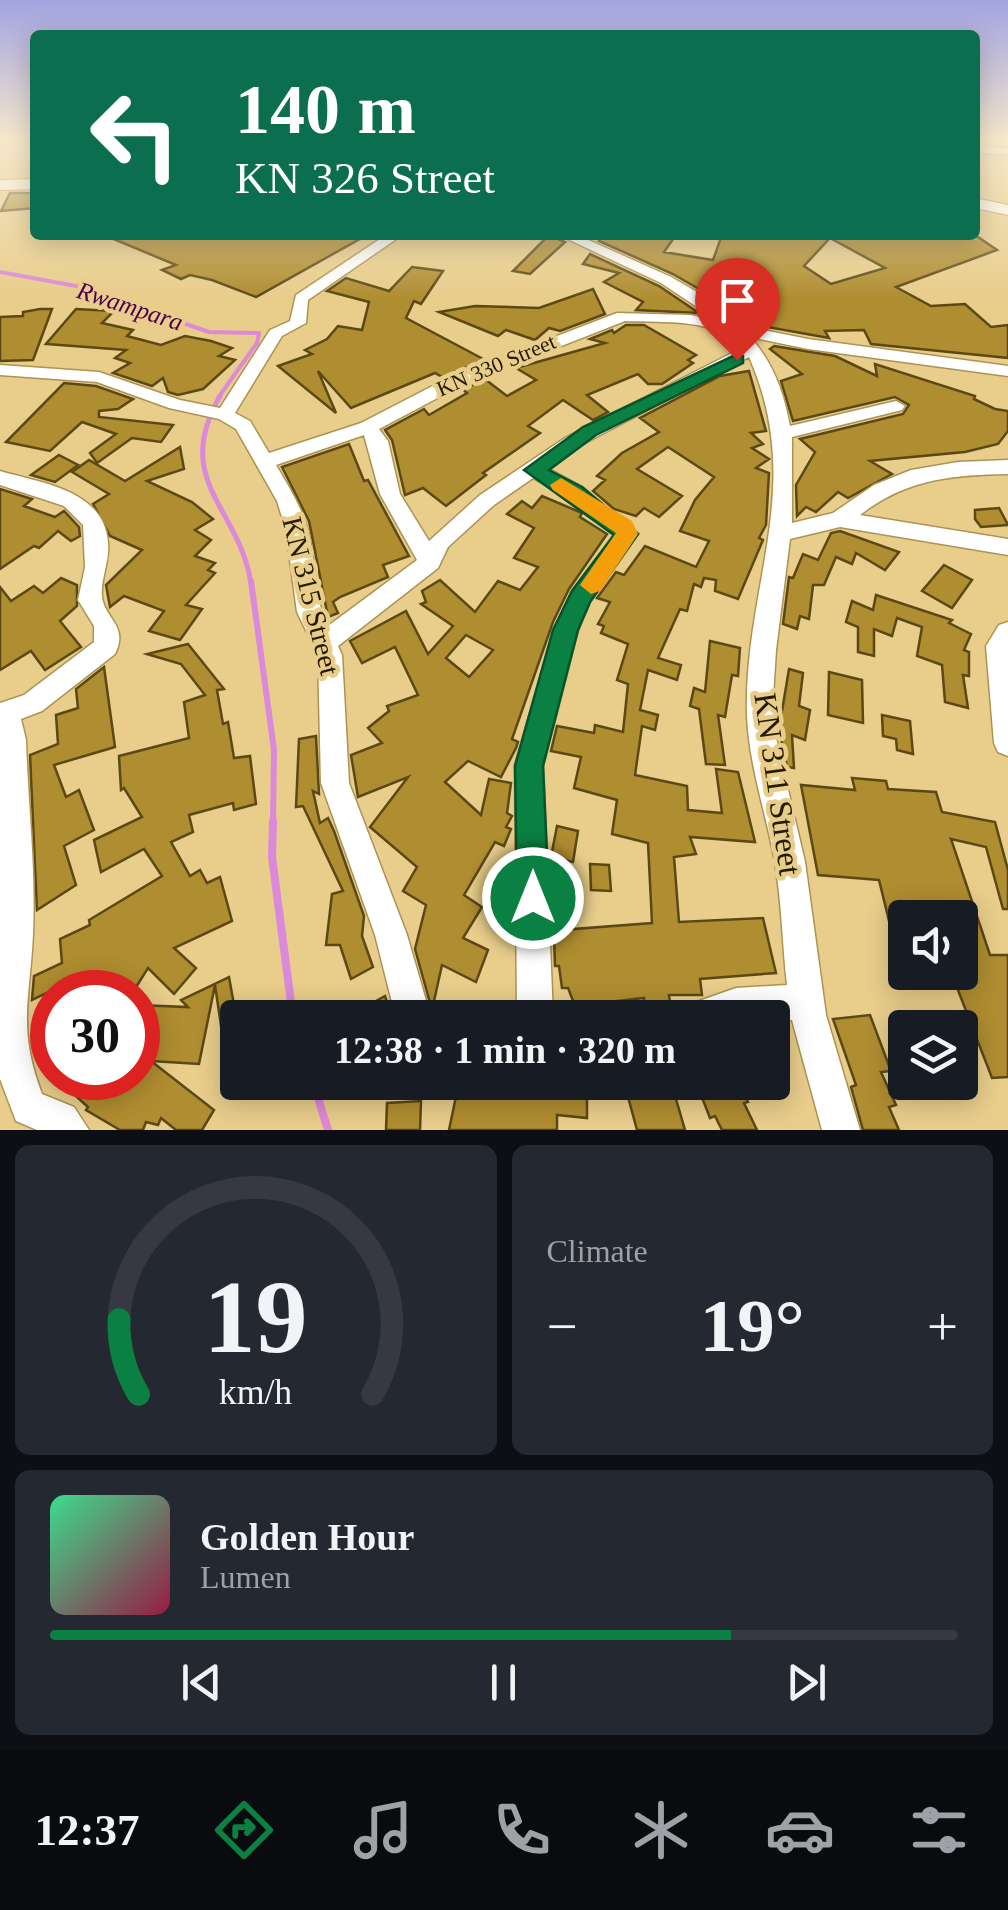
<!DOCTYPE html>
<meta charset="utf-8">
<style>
body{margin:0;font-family:Georgia,serif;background:#242831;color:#f1f3f6;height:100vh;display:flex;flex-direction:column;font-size:38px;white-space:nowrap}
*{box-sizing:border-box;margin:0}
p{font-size:32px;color:#9ea1a6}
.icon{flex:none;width:55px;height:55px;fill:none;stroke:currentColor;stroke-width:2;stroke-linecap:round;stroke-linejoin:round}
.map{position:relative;height:1130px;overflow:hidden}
.side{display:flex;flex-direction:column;gap:15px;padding:15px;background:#0d0f14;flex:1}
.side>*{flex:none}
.guide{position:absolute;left:30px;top:30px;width:950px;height:210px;border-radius:10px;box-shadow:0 5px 25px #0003;background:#0b6e4f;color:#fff;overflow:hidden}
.buttons{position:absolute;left:888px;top:900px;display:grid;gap:20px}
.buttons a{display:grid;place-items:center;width:90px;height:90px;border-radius:10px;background:#171b24;box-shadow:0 5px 25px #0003;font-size:50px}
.speed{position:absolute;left:30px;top:970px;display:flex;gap:20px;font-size:50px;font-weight:700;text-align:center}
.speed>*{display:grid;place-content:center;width:130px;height:130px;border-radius:50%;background:#171b24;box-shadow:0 5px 25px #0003;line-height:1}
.speed .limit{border:15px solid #d22;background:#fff;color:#111}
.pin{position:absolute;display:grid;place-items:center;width:85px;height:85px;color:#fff;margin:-102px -42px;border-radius:50% 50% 50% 0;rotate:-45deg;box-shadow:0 0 10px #0007}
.pin .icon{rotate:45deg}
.me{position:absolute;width:110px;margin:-55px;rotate:0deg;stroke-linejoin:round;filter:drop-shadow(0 0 8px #0008)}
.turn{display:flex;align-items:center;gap:35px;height:210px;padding:0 40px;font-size:45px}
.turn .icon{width:130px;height:130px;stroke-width:2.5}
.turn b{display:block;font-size:70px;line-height:85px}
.big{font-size:75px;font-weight:700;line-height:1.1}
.side .card{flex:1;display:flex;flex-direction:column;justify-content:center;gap:15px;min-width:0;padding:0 35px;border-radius:15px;background:#242831}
.side .dial{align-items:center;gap:0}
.dial svg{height:260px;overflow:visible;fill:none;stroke:#363941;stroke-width:7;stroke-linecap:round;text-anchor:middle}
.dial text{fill:#f1f3f6;stroke:none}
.song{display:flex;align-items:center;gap:30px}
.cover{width:120px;height:120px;border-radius:15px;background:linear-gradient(135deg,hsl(150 70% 55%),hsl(340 70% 35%))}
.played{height:10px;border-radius:5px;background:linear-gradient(90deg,#0b8043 75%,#363941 75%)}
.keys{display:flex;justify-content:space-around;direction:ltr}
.heat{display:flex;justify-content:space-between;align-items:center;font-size:55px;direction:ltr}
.side .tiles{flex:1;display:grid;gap:15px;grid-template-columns:1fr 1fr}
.card:last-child{grid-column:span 2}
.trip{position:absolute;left:220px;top:1000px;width:570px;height:100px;border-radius:10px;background:#171b24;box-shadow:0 5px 25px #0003;font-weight:700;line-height:100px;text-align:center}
.tabs{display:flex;height:160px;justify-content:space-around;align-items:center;background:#090b0e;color:#9ea1a6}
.tabs .icon{width:70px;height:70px}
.tabs .active{color:#0b8043}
.tabs b{font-size:45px;color:#f1f3f6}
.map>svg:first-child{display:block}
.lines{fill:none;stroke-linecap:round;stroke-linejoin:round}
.stream-far3{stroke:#dc89d9;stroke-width:4}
.stream-far2{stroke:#dc89d9;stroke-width:5}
.stream-far1{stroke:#dc89d9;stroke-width:6}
.stream{stroke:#dc89d9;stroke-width:8}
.building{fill:#af8d31;stroke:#5b4815;stroke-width:2.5;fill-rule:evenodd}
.street-casing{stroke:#ad9353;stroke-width:3}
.secondary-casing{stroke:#ad9353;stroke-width:2}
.street{fill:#fff;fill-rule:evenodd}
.secondary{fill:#fff;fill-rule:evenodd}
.route{fill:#0b8043;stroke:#07532c;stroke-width:2.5}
.slow{fill:#f59e0b}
.labels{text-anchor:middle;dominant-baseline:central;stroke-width:9;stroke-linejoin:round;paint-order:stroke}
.far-street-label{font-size:22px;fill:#241a01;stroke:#e8cd8b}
.far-water-label{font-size:25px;font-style:italic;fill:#500050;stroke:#e8cd8b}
.street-label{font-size:28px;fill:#241a01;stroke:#e8cd8b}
.near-street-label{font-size:32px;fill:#241a01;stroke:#e8cd8b}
</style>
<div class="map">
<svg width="1008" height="1130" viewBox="0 0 1008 1130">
<rect width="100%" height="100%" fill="#e8cd8b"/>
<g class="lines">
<path class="stream-far3" d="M0,272l76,14 133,46 50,1 -2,10 -39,55"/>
<path class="stream-far2" d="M220,396c-49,86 20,111 31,188"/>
<path class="stream-far1" d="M251,581l23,169 -1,73"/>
<g class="stream">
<path d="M273,821l-1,36 21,161"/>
<path d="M313,1082l15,48"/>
</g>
</g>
<g class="building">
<path d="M10,193h25v15l-34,3z"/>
<path d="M104,235h263l-111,62 -44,-17 -22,-5 -9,4 -19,-9 14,-5z"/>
<path d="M549,235l16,7 -35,32 -17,-3z"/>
<path d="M603,235h73l-12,17 49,8 9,-25h253l22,15 -101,37 35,19 34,-2 26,23 17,-2v33l-137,-14 -7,-14 -39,1 4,7 -72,-13 -5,-5 -11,2 -30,-26 -38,-22 -74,-33zM830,238l55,30 -54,16 -27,-18z"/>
<path d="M590,254l69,32 40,27 -63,-3 7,-8 -39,-20 15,-9 -36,-9z"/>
<path d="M412,267l31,4 -22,33 -7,-3 -8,17 79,42 -43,17 -7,-4 -84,35 -33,-37 18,42 -58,-47 34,-12 -7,-4 22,-11 11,-13 24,4 7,-28 -42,-11 19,-13 43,13z"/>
<path d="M593,289l12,25 -45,17 -11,-3 -14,12 -29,-10 -8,6 -59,-24 36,-6 64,2z"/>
<path d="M40,309h12l-19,51 -33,1v-44l23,-1v-4z"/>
<path d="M76,309l38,2 -12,12 31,7 -6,6 34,9 24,-9 26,5 21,7 -13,8 16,4 -32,29 -25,6 -10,-3 -5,-14 -11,8 -39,-13 17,-10 -15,-5 11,-8 -80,-6z"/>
<path d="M626,325h18l52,30 -8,5 5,3 -31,21h-14l-10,-10 -51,21 21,17 -15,8 -30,-20 -35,26 12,7 -57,40 3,2 -40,31 -23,-18 -18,7 -13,-55 -7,-10 39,-21 5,6 38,-22 -5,-4 24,-9 21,16 29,-16 -20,-12 89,-25 -15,-4 22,-9 2,3z"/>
<path d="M774,346l61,10 42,20 -2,-12 100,32 -1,3 21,10 13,2v20l-10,13 -33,8 -95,9 22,13 -44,24 -10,-6 -22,20 -10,-5 -9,9 -1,-31 19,-33 -15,-13 103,-25 6,-9 -14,-8 -102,24 -12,-40 21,-7 -32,-25z"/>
<path d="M749,371l17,60 -15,2 12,11 -11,4 17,11 -13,9 13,5 -3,52 -7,13 4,2 -25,59 -23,-8 1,-11 -12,-2 -3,9 -7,-3 -7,27 -7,-2 -22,49 23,7 -4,15 -29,-10 -8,40 18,5 -3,15 -13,-4 -7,49 52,11 1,24 34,3 -6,-44 22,3 17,70 -65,-5 6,17 -22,3 5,65 84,-4 13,55 -76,6 2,16h-33l1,8 -26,1v-6l-69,8 -7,-18h-6l-3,-22h-4l-1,-29 8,-1 -1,-6 91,-7 -4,-80 -36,-9 5,-34 -43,-12 7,-31 -30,-6 6,-25 37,7 1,-8 28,7 5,-48 -11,-4 11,-36 -27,-11 3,-7 -6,-2 12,-22 -13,-4 19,-26 8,3 21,-29 51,21 13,-26 -29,-10 15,-31 19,-23 -46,-30 -31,22 45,27 -23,21 -15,-9 -8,8 -22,-7 -21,-18 12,-11 -8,-4 25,-23 37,-21 -19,-14 80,-42z"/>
<path d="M64,383l32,3 37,13 -15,10 -19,2v6l74,8 -12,17 -29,-4 -35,25 -7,-10 26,-19 -34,-12 -32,29 -44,-9z"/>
<path d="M349,444l15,37 4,-1 41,76 -26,9 5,12 -48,20 -7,5 5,11 -10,4 -19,-96 -27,-54z"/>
<path d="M180,447l4,22 -37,12 45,21 21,17 -18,11 16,10 -16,16 20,7 -7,7 7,3 -29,32 16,4 -22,31 -31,-9 15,-20 -40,-15 -14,11 -4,-22 36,-35 -32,-14 -17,-32 16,-10 -37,-22 17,-12 36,21z"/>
<path d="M59,455l19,10 -23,17 -24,-7z"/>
<path d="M0,489l32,10 -8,7 31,11 9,-6 15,16 1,9 -9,5 -13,-10 -19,17 -5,-2 -34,23z"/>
<path d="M542,496l40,17 -2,4 27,17 -38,55 -16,33 -41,117 6,3 -2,6 -15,29 -33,-16 -23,21 36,33 8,-36 22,4 -4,30 5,3 -6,11 5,2 -7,17 -9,-4 -31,53 18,12 -19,31 25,12 -12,32 -34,-17 -10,45 -17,-61 11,-44 -23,-14 14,-24 -47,-40 38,-50 -50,20 -7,-42 31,-12 -14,-15 21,-17 -2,-5 31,-11 -23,-48 -33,16 -12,-22 56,-30 22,43 25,-28 -32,-22 5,-2 -4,-11 18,-11 35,32 23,-31 22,9 18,-23 -24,-9 20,-30 -27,-14 15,-13 10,7zM466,635l27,15 -24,27 -23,-19z"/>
<path d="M999,508l9,17 -27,2 -6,-8v-9z"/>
<path d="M840,531l59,21 -14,18 -29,-17 -4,11 -16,-7 -12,28h-11l-4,34 -9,-3 -3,13 -14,-5 6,-47 4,1 10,-24 15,6 13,-27z"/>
<path d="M944,565l28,15 -20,28 -30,-17z"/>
<path d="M61,578l16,7v21l-17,15 21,26 -36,23 -14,-19 -31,19v-83l11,14 23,-15 9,7z"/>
<path d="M876,595l76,25 -3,3 22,11 -7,16 5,2v24l-6,-1 5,33 -23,-6 -3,-37 -25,-9 5,-29 -25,-9 -5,18 -18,-7v27l-16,-4v-25l-12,-5 6,-21 21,9z"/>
<path d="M710,641l30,7 -2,28 -6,-1 -7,42 -7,-2 7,50 -19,-1 -7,-55 -9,-3 4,-18 11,4z"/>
<path d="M188,644l36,45 -7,1 6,34 5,-2 6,36 16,-2 6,48 -22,6 -1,-7 -44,12 4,17 -22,10 19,34 10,-6 7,13 13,-6 12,44 -58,27 22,20 -22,26 -26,-26 -15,24h-65l19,-18 -55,26 2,-24 28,-13 -2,-24 30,-14 -1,-5 73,-44 -18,-27 -43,23 -7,-32 48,-23 -18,-29 -3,2 -2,-34 70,-18 -5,-36 21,-7 -24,-31 -34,-10z"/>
<path d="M104,667l11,80 -61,18 12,32 13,-7 15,40 -30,16 12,39 -39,25 -7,-155 28,-11 -2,-29 22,-7 -2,-19z"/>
<path d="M789,669l14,4 -4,33 11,4 -5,30 -13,-5 2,33 -7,-1 -8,-38z"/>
<path d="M829,672l33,8 1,43 -35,-8z"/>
<path d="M882,715l28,6 3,33 -16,-4 -1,-11 -13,-3z"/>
<path d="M316,736l3,58 -6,-3 7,32 8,-5 6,13 30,85 -2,20 11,31 -22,12 -11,-34h-14l6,-51 11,-3 -40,-85 -7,1 3,-68z"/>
<path d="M852,778l34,3 2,8 48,3 6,20 53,10 13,48v39h-5l-17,-62 -35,-8 39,116h18v122l-16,1 -41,-106h9v-54h-55v16l-13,-1 -13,-53 -61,-5 -17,-90 54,5z"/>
<path d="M557,826l21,5 -5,31 -22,-5z"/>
<path d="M590,864l19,1 2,26 -20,-1z"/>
<path d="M229,977l9,50v52l-9,1 -14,-95 -16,79 -48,-3 63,49 -12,20h-26l-15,-12 -3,7 -12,-3 -3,8h-23l-34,-20 2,-3 -32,-29h82v-73l50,2 -7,-7z"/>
<path d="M385,996l7,22h-47z"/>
<path d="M870,1015l21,56 -10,1 15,33 -7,2 10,23h-36l-12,-43 5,-2 -23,-66z"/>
<path d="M459,1082h128v36l-30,-3v15h-108z"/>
<path d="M624,1082h47l14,48h-48z"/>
<path d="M696,1082h44l8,20 -4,1 13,27h-35l-7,-14 -5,2z"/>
<path d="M421,1101l-1,29h-34l1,-27z"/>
</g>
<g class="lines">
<defs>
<g id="street">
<path d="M975,147l33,1v6l-33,-1z"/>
<path d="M386,235h16l-94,65 -2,23 -24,13 -47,77 15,8 19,32 92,-30 89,-46 167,-64 74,2 27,6 -57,-38 -102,-48h18l94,42 38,22 30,26 69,14 200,27v10l-200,-27 -58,-12c23,25 34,56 40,89l106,-25 9,5 -3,4 -110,27v86l41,-10 41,-28 37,-15 47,-8 50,-2v14c-56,1 -102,5 -148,41l148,24v16l-168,-28 -50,12 -14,111 -3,47 3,41 29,124 21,153 34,115h-38l-30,-110 -112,-2 5,-12 51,-18 51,-3c-5,-42 -5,-85 -13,-128 -9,-47 -25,-93 -27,-141 -4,-130 60,-228 2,-359l-170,89 -32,22 35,19 56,47 -48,68 -12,28 -35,135 10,253h-36l-2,-253 39,-135 18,-39 42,-56 -46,-38 -35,-19 -39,27 -46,42 -10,21 -100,78 4,9 7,128 58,152 24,83h-35l-21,-83 -54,-152 -3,-128 -21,-43 -11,-82 -9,-29 -41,-72 -17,-10 -50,-11 -72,-26 -97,-7v-10l99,7 81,28 40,8 50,-78 20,-9 6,-26zM625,321c39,2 90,-4 117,27l-177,90 -85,57 -51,46 -29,-47 -12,-53 -9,-12 83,-44zM364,435l16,59 37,66 -89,66c-15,-29 -12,-64 -20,-95 -6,-24 -20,-45 -32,-66z"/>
<path d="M0,471c41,12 105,19 108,72 2,18 -8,37 -6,54 3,22 27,29 13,57l-73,57 -21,8 5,21c2,64 10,130 7,194 -3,66 -16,94 9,160l32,13 15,23h-52l-21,-9 -16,-42v-376l24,-8 70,-53v-16l-16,-26 7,-33 -2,-42 -19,-19 -64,-21z"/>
<path d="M1008,622v134l-10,-4 -4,-9 -8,-97 13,-21z"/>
</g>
<g id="secondary">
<path d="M35,179v10l-35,1v-10z"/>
<path d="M975,198l33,7v10l-33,-7z"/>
</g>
</defs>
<use href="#street" class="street-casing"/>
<use href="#secondary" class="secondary-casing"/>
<use href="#street" class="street"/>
<use href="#secondary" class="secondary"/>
</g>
<linearGradient id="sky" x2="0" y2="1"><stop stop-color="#a3a3e2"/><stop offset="0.47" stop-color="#f5e8cb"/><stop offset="1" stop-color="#f5e8cb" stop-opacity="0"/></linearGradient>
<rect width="1008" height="299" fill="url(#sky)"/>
<path class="route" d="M737,354l6,2v7l-147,72 -47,35 33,17 56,47 -48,68 -12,28 -35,136 6,132 -5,12 -11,5 -12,-5 -4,-12 -2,-132 38,-136 19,-39 42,-56 -90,-65 59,-43z"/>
<path class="slow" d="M561,478l71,43 6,13 -38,57 -9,3 -11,-9 36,-52 -63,-43 -3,-5z"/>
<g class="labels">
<g class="far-street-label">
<text transform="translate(496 365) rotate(-23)">KN 330 Street</text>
</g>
<g class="far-water-label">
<text transform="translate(130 306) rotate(18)">Rwampara</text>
</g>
<g class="street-label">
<text transform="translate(311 596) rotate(76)">KN 315 Street</text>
</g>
<g class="near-street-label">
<text transform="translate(778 784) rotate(82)">KN 311 Street</text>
</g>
</g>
</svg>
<div class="buttons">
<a><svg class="icon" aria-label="sound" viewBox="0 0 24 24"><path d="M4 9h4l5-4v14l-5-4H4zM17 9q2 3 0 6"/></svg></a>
<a><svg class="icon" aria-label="layers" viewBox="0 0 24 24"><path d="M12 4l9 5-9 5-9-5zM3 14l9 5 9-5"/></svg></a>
</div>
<div class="speed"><div class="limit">30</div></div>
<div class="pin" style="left:737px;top:360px;background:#d93025"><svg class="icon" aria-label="arrive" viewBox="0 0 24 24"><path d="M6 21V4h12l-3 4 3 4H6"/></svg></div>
<svg class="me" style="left:533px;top:898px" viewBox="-20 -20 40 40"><circle r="17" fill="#0b8043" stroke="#fff" stroke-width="3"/><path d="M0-11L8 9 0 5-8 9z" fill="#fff"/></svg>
<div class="trip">12:38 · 1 min · 320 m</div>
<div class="guide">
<div class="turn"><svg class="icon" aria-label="left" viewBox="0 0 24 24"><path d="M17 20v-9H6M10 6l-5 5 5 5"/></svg><div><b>140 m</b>KN 326 Street</div></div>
</div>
</div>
<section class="side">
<div class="tiles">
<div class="card dial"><svg viewBox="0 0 100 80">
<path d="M14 69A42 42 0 1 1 86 69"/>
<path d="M14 69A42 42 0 0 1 8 46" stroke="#0b8043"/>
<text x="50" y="56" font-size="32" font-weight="700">19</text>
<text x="50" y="72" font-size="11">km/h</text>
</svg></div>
<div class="card"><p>Climate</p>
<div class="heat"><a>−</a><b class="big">19°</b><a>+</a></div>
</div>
<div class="card">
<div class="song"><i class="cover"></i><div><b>Golden Hour</b><p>Lumen</p></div></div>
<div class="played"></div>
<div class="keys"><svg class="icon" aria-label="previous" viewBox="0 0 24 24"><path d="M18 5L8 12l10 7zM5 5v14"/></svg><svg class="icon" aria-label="pause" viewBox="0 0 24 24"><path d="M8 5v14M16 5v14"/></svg><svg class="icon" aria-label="next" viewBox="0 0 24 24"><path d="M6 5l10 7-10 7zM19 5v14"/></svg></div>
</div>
</div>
</section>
<nav class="tabs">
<b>12:37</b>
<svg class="icon active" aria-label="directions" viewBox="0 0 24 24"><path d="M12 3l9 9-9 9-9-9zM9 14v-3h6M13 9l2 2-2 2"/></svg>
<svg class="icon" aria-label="music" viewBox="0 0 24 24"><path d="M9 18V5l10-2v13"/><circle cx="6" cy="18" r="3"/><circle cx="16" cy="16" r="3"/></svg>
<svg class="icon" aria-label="phone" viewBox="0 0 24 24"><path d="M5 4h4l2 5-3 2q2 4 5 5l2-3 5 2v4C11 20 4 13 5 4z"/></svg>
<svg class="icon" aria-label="climate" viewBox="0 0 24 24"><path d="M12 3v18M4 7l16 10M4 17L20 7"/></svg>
<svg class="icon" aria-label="car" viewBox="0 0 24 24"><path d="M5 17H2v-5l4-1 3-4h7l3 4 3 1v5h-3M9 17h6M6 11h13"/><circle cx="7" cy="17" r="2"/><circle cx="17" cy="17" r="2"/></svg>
<svg class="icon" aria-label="filters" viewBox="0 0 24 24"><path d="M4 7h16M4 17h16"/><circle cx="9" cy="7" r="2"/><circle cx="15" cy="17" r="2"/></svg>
</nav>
